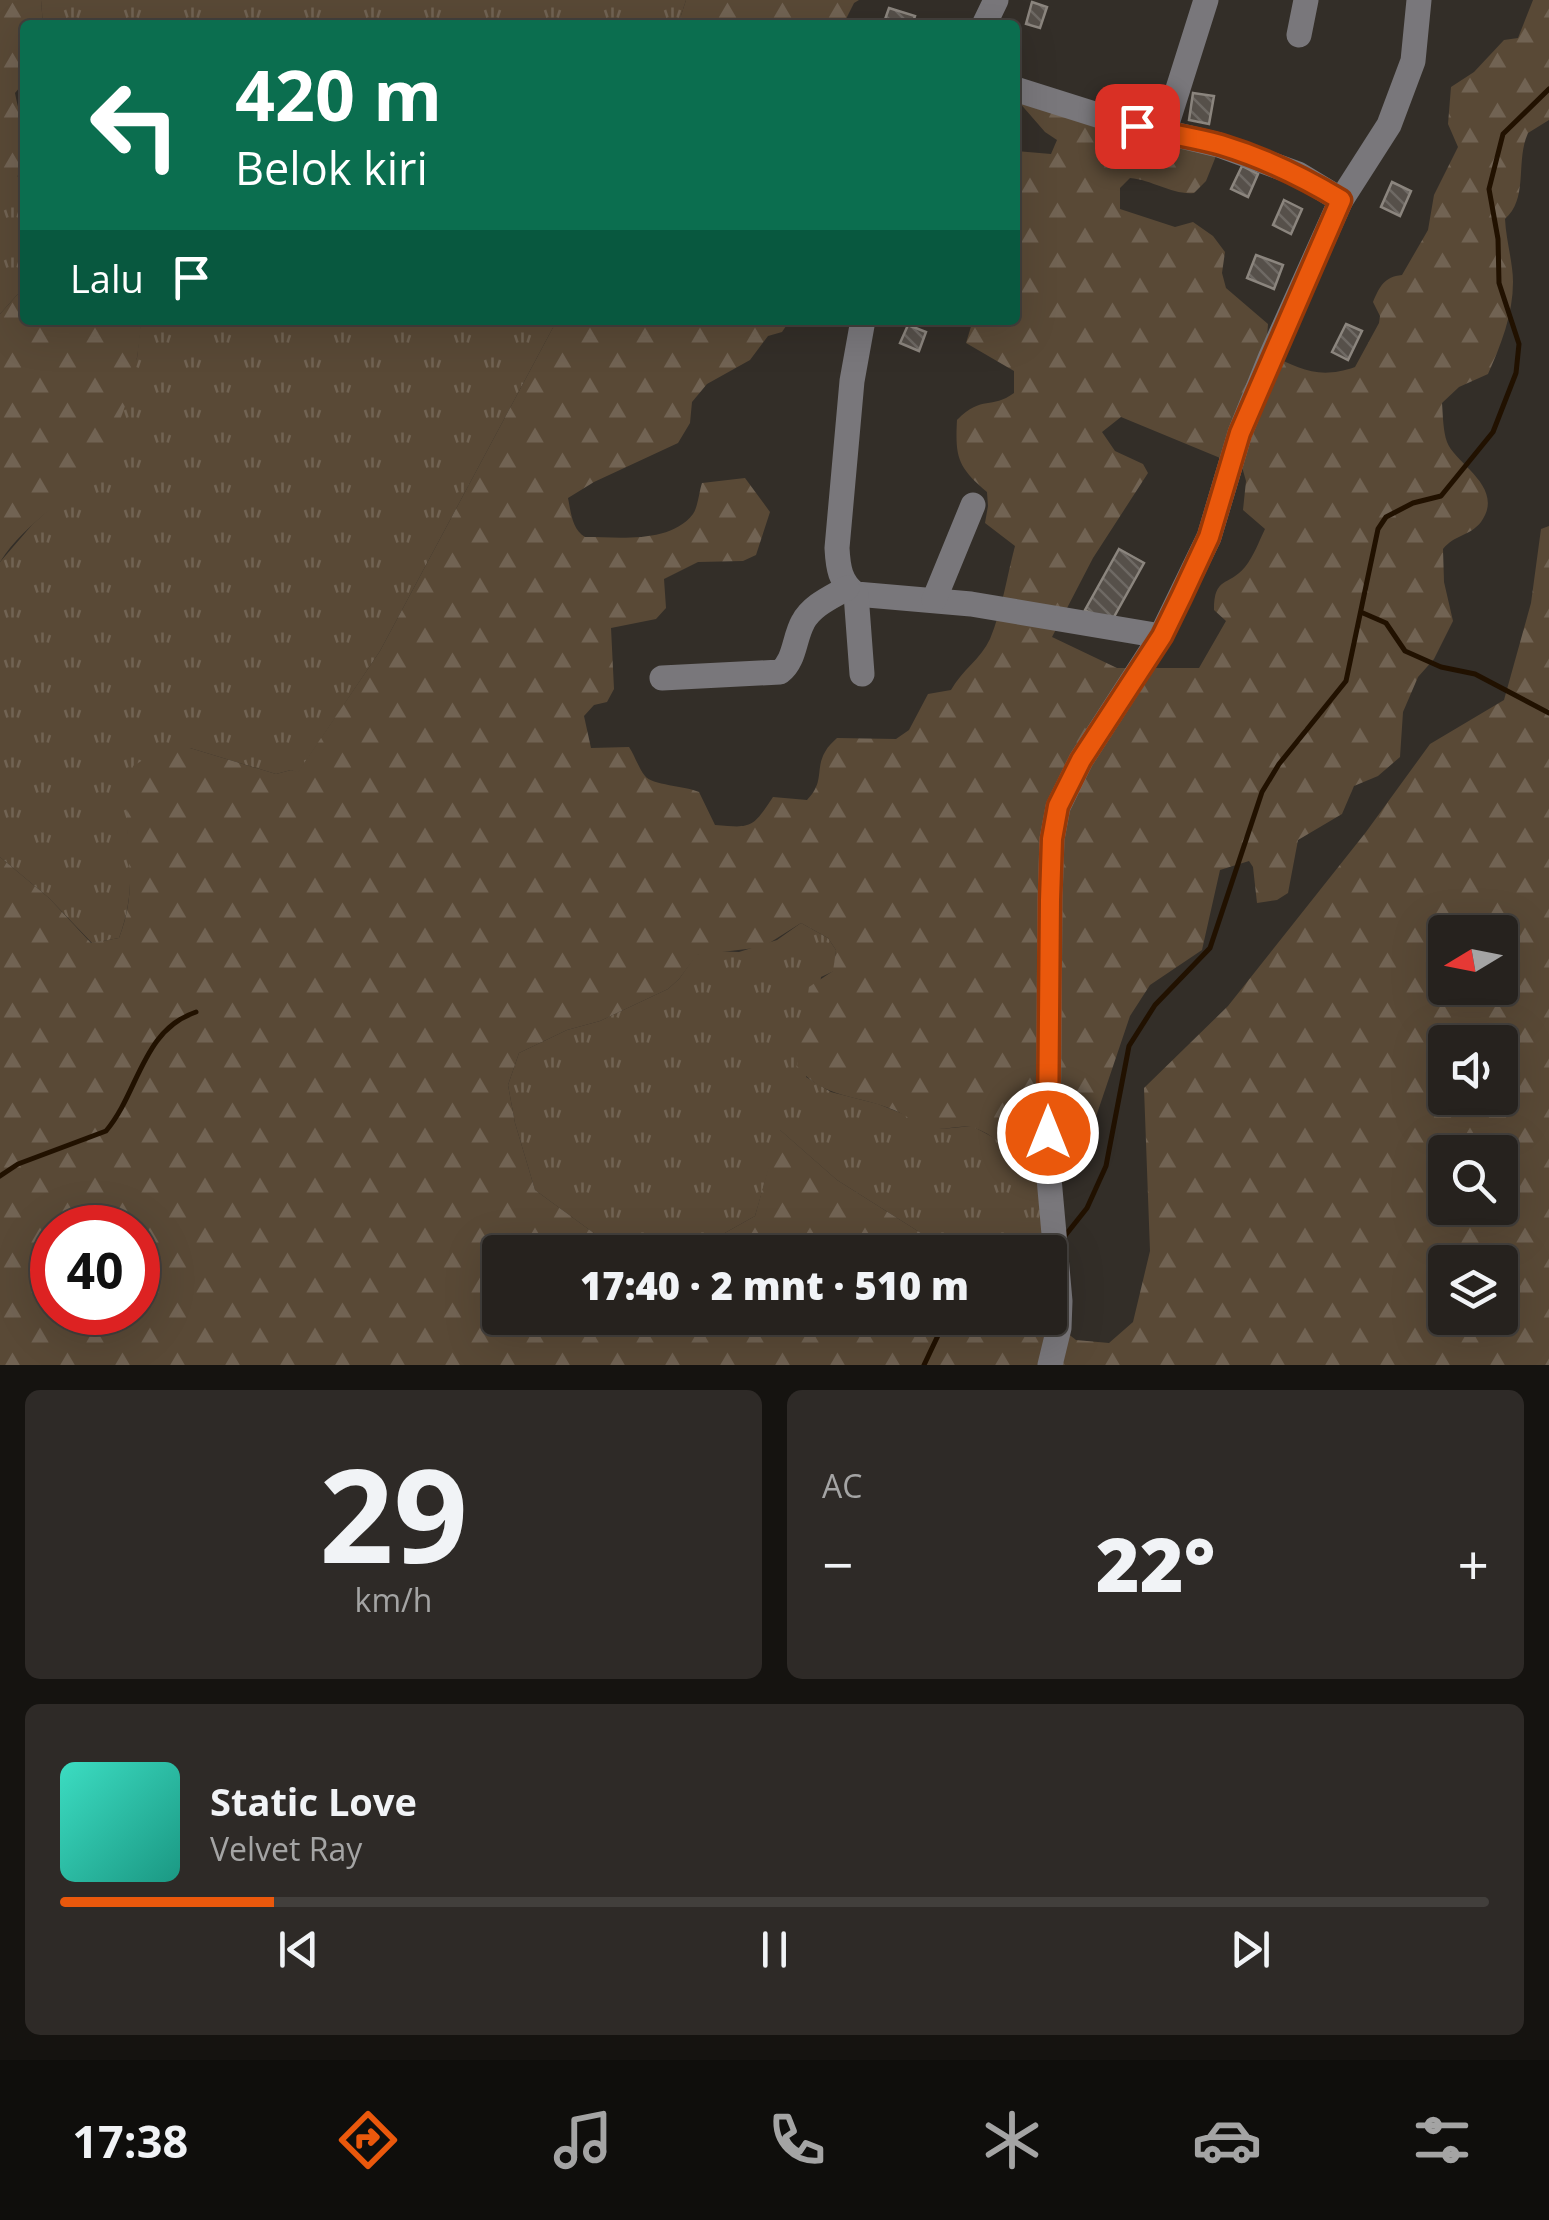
<!DOCTYPE html>
<html lang="id">
<meta charset="utf-8">
<style>
body{margin:0;font-family:"Open Sans",sans-serif;background:#2e2a27;color:#f1f3f6;height:100vh;display:flex;flex-direction:column;font-size:38px;white-space:nowrap}
*{box-sizing:border-box;margin:0}
p{font-size:32px;color:#a4a4a4}
.icon{flex:none;width:55px;height:55px;fill:none;stroke:currentColor;stroke-width:2;stroke-linecap:round;stroke-linejoin:round}
.map{position:relative;height:1365px;overflow:hidden}
.details{display:flex;flex-direction:column;gap:25px;padding:25px;background:#151310;flex:1}
.details>*{flex:none}
.hud{position:absolute;left:20px;top:20px;width:1000px;height:305px;border-radius:10px;box-shadow:0 10px 40px #0002,0 0 0 2px #423f3c;background:#0b6e4f;color:#fff;overflow:hidden}
.needle{width:65px;rotate:260deg}
.buttons{position:absolute;left:1428px;top:915px;display:grid;gap:20px}
.buttons a{display:grid;place-items:center;width:90px;height:90px;border-radius:10px;background:#26221e;box-shadow:0 10px 40px #0002,0 0 0 2px #423f3c;font-size:50px}
.speed{position:absolute;left:30px;top:1205px;display:flex;gap:20px;font-size:50px;font-weight:700;text-align:center}
.speed>*{display:grid;place-content:center;width:130px;height:130px;border-radius:50%;background:#26221e;box-shadow:0 10px 40px #0002,0 0 0 2px #423f3c;line-height:1}
.speed .limit{border:15px solid #d22;background:#fff;color:#111}
.pin{position:absolute;display:grid;place-items:center;width:85px;height:85px;color:#fff;margin:-42px;border-radius:20px;box-shadow:0 5px 15px #0006}
.me{position:absolute;width:110px;margin:-55px;rotate:0deg;stroke-linejoin:round;filter:drop-shadow(0 0 8px #0008)}
.turn{display:flex;align-items:center;gap:35px;height:210px;padding:0 50px;font-size:45px}
.turn .icon{width:130px;height:130px;stroke-width:2.5}
.turn b{display:block;font-size:70px;line-height:85px}
.then{display:flex;align-items:center;height:95px;padding:0 50px;background:#0003;gap:20px;font-size:38px}
.big{font-size:75px;font-weight:800;line-height:1.1}
.details .widget{flex:1;display:flex;flex-direction:column;justify-content:center;gap:15px;min-width:0;padding:0 35px;border-radius:15px;background:#2e2a27}
.details .dial{align-items:center;gap:0}
.dial b{font-size:130px;line-height:1}
.song{display:flex;align-items:center;gap:30px}
.cover{width:120px;height:120px;border-radius:15px;background:linear-gradient(135deg,hsl(170 70% 55%),hsl(170 70% 35%))}
.played{height:10px;border-radius:5px;background:linear-gradient(90deg,#ea580c 15%,#423f3c 15%)}
.keys{display:flex;justify-content:space-around;direction:ltr}
.heat{display:flex;justify-content:space-between;align-items:center;font-size:55px;direction:ltr}
.details .tiles{flex:1;display:grid;gap:25px;grid-template-columns:1fr 1fr}
.widget:last-child{grid-column:span 2}
.trip{position:absolute;left:482px;top:1235px;width:585px;height:100px;border-radius:10px;background:#26221e;box-shadow:0 10px 40px #0002,0 0 0 2px #423f3c;font-weight:800;line-height:100px;text-align:center}
.tab-bar{display:flex;height:160px;justify-content:space-around;align-items:center;background:#0f0e0c;color:#a4a4a4}
.tab-bar .icon{width:70px;height:70px}
.tab-bar .selected{color:#ea580c}
.tab-bar b{font-size:45px;color:#f1f3f6}
.map>svg:first-child{display:block}
.grass{fill:url(#grass-tufts)}
.forest{fill:url(#forest-firs);fill-rule:evenodd}
.lines{fill:none;stroke-linecap:round;stroke-linejoin:round}
.stream{stroke:#211100;stroke-width:5}
.building{fill:url(#building-back-hatch);stroke:#8b857e;stroke-width:2.5}
.minor{stroke:#79777b;stroke-width:25}
.route-casing{stroke:#983908;stroke-width:25}
.route{stroke:#ea580c;stroke-width:18}
</style>
<div class="map">
<svg width="1549" height="1365" viewBox="0 0 1549 1365">
<defs>
<pattern id="grass-tufts" width="24" height="20" patternUnits="userSpaceOnUse" patternTransform="scale(2.5)"><rect width="24" height="20" fill="#594936"/><path d="M3 7l-1-3M5 7V3M7 7l1-3M15 17l-1-3M17 17v-4M19 17l1-3" fill="none" stroke="#716353"/></pattern>
<pattern id="forest-firs" width="22" height="20" patternUnits="userSpaceOnUse" patternTransform="scale(2.5)"><rect width="22" height="20" fill="#594936"/><path d="M5 1l3.5 6h-7zM16 11l3.5 6h-7z" fill="#716353"/></pattern>
<pattern id="building-back-hatch" width="6" height="6" patternUnits="userSpaceOnUse" patternTransform="scale(2.5)"><rect width="6" height="6" fill="#56504a"/><path d="M-1 5l2 2M0 0l6 6M5-1l2 2" fill="none" stroke="#6e6964"/></pattern>
</defs>
<rect width="100%" height="100%" fill="#332e28"/>
<g class="grass">
<path d="M41,0h645l-8,25h-635z"/>
<path d="M25,165v121l-25,28v-137h17z"/>
<path d="M141,320h416l-177,331 -82,122 -7,-3 -15,4 -86,-26 -63,76c4,42 7,74 -8,114l-27,5 -43,-45 -49,-41v-295l32,-37 58,-53 47,-114z"/>
<path d="M801,923l27,15 8,12 -2,21 -13,6 -15,100 25,15 47,12 63,25 31,-3 28,15 30,30 14,7 -3,74h-90l-114,-72 -57,-50 -25,86 -64,36 -74,-2 -82,-60 -20,-67 -7,-38 11,-32 48,-23 33,-9 68,-32 11,-10 17,-24 14,-4 29,1 38,-12z"/>
</g>
<g class="forest">
<path d="M0,0h41l2,25h-18v56l-10,12c5,28 19,58 2,84h-17z"/>
<path d="M686,0h173l-5,3 -11,22h-165z"/>
<path d="M1533,0h16v120l-21,13c-13,29 1,65 -23,86 1,21 8,44 8,63 0,32 -12,63 -25,92l-29,13 -17,16c1,13 1,28 5,39 8,22 59,45 34,80 -11,14 -27,13 -38,27l1,33 9,39 -19,38 -16,18 -15,35 -3,45 -22,19 -24,10 -12,28 -44,26 -10,53 -11,7 -20,3 -4,-36 -4,-6 -29,9 -18,80 -52,35 -20,31 -50,148 -36,14c-26,-13 -41,-40 -69,-50 -14,-5 -31,4 -46,0 -12,-3 -23,-13 -35,-18 -34,-15 -72,-11 -97,-44l12,-79 24,-16 3,-21 -8,-12 -27,-15 -38,24 -66,8 -18,24 -11,10 -68,32 -33,9 -48,23 -11,32 7,38 20,67 82,60 32,2h-149v66h548l28,22 33,3 24,-21 17,-71 -6,-163 84,-82 138,-174 64,-88 74,-44 27,-97 10,-74 8,-3v839h-1549v-508l49,41 42,45 28,-5c16,-42 10,-66 8,-109 -1,-21 4,-43 6,-63l25,-15 32,-3 86,26 15,-4 7,2 82,-121 177,-331h233l-8,12 -14,4 -18,24 -43,24 -15,18 -2,21 -12,20 -84,39 -26,16c3,15 4,31 17,39 33,0 85,7 108,-23 5,-7 6,-22 9,-31l43,-5 25,34 -14,43 -13,6 -45,1 -34,17 2,29 -10,11 -45,9 3,61 -7,13 -13,3 -10,11 7,32 38,-1c6,9 9,20 16,29 6,9 41,10 54,16l16,33c37,3 37,4 58,-28l34,3c18,-18 8,-31 18,-48 3,-6 8,-10 12,-14l59,1 13,-9 19,-36 23,-4c11,-20 30,-31 39,-51 12,-29 17,-63 25,-93l-30,-23 3,-17 -1,-14c-29,-25 -32,-34 -30,-72 26,-26 34,-10 57,-27v-22l-48,-28 7,-23h42v-169l36,3 6,-14 -12,-8 -27,-31 198,55 -10,25 -12,12c-22,2 -41,-13 -64,-15l-10,10v21l55,18 18,-5 20,14 12,16 -3,21 4,15 42,36 -2,28c32,17 53,28 89,15l24,-44 1,-7 -7,-14c7,-16 11,-25 29,-27l26,-45 6,-35 24,-48 -10,-23 3,-37 23,-15 30,-32 14,-2zM1121,417l121,50 4,14 -3,29 22,19c-6,12 -11,27 -20,38 -17,20 -31,9 -31,43l12,11 -27,47h-82l-65,-31 41,-79 55,-85 -5,-9 -28,-13 -13,-19zM1445,932h55v56h-55zM1445,1042h55v56h-55zM1445,1152h55v56h-55zM52,1228h86v84h-86zM1445,1262h55v56h-55z"/>
<path d="M25,286v34h116c-2,49 -19,116 -52,154 -28,31 -67,52 -89,88v-248z"/>
<path d="M779,1129l58,51 114,72h-260l64,-36z"/>
</g>
<g class="lines">
<g class="stream">
<path d="M1363,613l23,10 19,28 36,16 34,7 74,39"/>
<path d="M0,1176l18,-12 88,-33c33,-39 36,-101 90,-119"/>
<path d="M1064,1237l23,-29 19,-42 23,-120 26,-41 55,-57 52,-156 17,-28 67,-83 32,-152 8,-12 27,-14 28,-7 52,-64 23,-59 3,-29 -20,-61 -1,-44 -9,-50 14,-55 46,-45"/>
<path d="M924,1365l18,-38 15,-9"/>
</g>
</g>
<g class="building">
<path d="M1032,2l15,5 -7,21 -14,-4z"/>
<path d="M889,8l26,8 -3,9h-29z"/>
<path d="M1193,93l21,3 -5,28 -20,-4z"/>
<path d="M1242,166l16,8 -10,23 -17,-8z"/>
<path d="M1392,182l19,9 -11,25 -19,-9z"/>
<path d="M1284,200l18,9 -11,25 -18,-9z"/>
<path d="M1256,255l27,10 -9,24 -27,-11z"/>
<path d="M1346,324l16,7 -14,29 -16,-8z"/>
<path d="M908,325l18,7 -7,19 -19,-8z"/>
<path d="M1119,549l25,14 -34,61 -25,-14z"/>
</g>
<g class="lines">
<g class="minor">
<path d="M984,25l12,-25"/>
<path d="M1299,35l7,-35"/>
<path d="M1015,89l95,30 109,26 79,29 43,26"/>
<path d="M1164,133l42,-133"/>
<path d="M863,320l-11,61 -15,167c1,19 3,35 19,46l115,10 190,32"/>
<path d="M856,594l6,80"/>
<path d="M934,600l39,-95"/>
<path d="M662,678l118,-6c15,-11 14,-34 23,-50 9,-17 29,-25 44,-34"/>
<path d="M1050,1365l9,-37 1,-27 -12,-134 2,-267 2,-61 6,-32 23,-47 80,-124 48,-99 31,-104 31,-77 70,-156 48,-75 24,-64 6,-61"/>
</g>
</g>
<g class="lines">
<defs>
<path id="route" d="M1048,1133l2,-233 2,-61 6,-33 23,-46 81,-124 20,-41 27,-58 31,-104 101,-233c-38,-23 -77,-42 -120,-55 -28,-8 -56,-11 -84,-19"/>
</defs>
<use href="#route" class="route-casing"/>
<use href="#route" class="route"/>
</g>
</svg>
<div class="buttons">
<a><svg class="needle" viewBox="-14 -14 28 28"><path d="M0-13l5 13h-10z" fill="#e53935"/><path d="M0 13l5-13h-10z" fill="#a4a4a4"/></svg></a>
<a><svg class="icon" aria-label="sound" viewBox="0 0 24 24"><path d="M4 9h4l5-4v14l-5-4H4zM17 9q2 3 0 6"/></svg></a>
<a><svg class="icon" aria-label="search" viewBox="0 0 24 24"><circle cx="10" cy="10" r="6"/><path d="M15 15l6 6"/></svg></a>
<a><svg class="icon" aria-label="layers" viewBox="0 0 24 24"><path d="M12 4l9 5-9 5-9-5zM3 14l9 5 9-5"/></svg></a>
</div>
<div class="speed"><div class="limit">40</div></div>
<div class="pin" style="left:1137px;top:126px;background:#d93025"><svg class="icon" aria-label="arrive" viewBox="0 0 24 24"><path d="M6 21V4h12l-3 4 3 4H6"/></svg></div>
<svg class="me" style="left:1048px;top:1133px" viewBox="-20 -20 40 40"><circle r="17" fill="#ea580c" stroke="#fff" stroke-width="3"/><path d="M0-11L8 9 0 5-8 9z" fill="#fff"/></svg>
<div class="trip">17:40 · 2 mnt · 510 m</div>
<div class="hud">
<div class="turn"><svg class="icon" aria-label="left" viewBox="0 0 24 24"><path d="M17 20v-9H6M10 6l-5 5 5 5"/></svg><div><b>420 m</b>Belok kiri</div></div>
<div class="then">Lalu<svg class="icon" aria-label="arrive" viewBox="0 0 24 24"><path d="M6 21V4h12l-3 4 3 4H6"/></svg></div>
</div>
</div>
<section class="details">
<div class="tiles">
<div class="widget dial"><b>29</b><p>km/h</p></div>
<div class="widget"><p>AC</p>
<div class="heat"><a>−</a><b class="big">22°</b><a>+</a></div>
</div>
<div class="widget">
<div class="song"><i class="cover"></i><div><b>Static Love</b><p>Velvet Ray</p></div></div>
<div class="played"></div>
<div class="keys"><svg class="icon" aria-label="previous" viewBox="0 0 24 24"><path d="M18 5L8 12l10 7zM5 5v14"/></svg><svg class="icon" aria-label="pause" viewBox="0 0 24 24"><path d="M8 5v14M16 5v14"/></svg><svg class="icon" aria-label="next" viewBox="0 0 24 24"><path d="M6 5l10 7-10 7zM19 5v14"/></svg></div>
</div>
</div>
</section>
<nav class="tab-bar">
<b>17:38</b>
<svg class="icon selected" aria-label="directions" viewBox="0 0 24 24"><path d="M12 3l9 9-9 9-9-9zM9 14v-3h6M13 9l2 2-2 2"/></svg>
<svg class="icon" aria-label="music" viewBox="0 0 24 24"><path d="M9 18V5l10-2v13"/><circle cx="6" cy="18" r="3"/><circle cx="16" cy="16" r="3"/></svg>
<svg class="icon" aria-label="phone" viewBox="0 0 24 24"><path d="M5 4h4l2 5-3 2q2 4 5 5l2-3 5 2v4C11 20 4 13 5 4z"/></svg>
<svg class="icon" aria-label="climate" viewBox="0 0 24 24"><path d="M12 3v18M4 7l16 10M4 17L20 7"/></svg>
<svg class="icon" aria-label="car" viewBox="0 0 24 24"><path d="M5 17H2v-5l4-1 3-4h7l3 4 3 1v5h-3M9 17h6M6 11h13"/><circle cx="7" cy="17" r="2"/><circle cx="17" cy="17" r="2"/></svg>
<svg class="icon" aria-label="filters" viewBox="0 0 24 24"><path d="M4 7h16M4 17h16"/><circle cx="9" cy="7" r="2"/><circle cx="15" cy="17" r="2"/></svg>
</nav>
